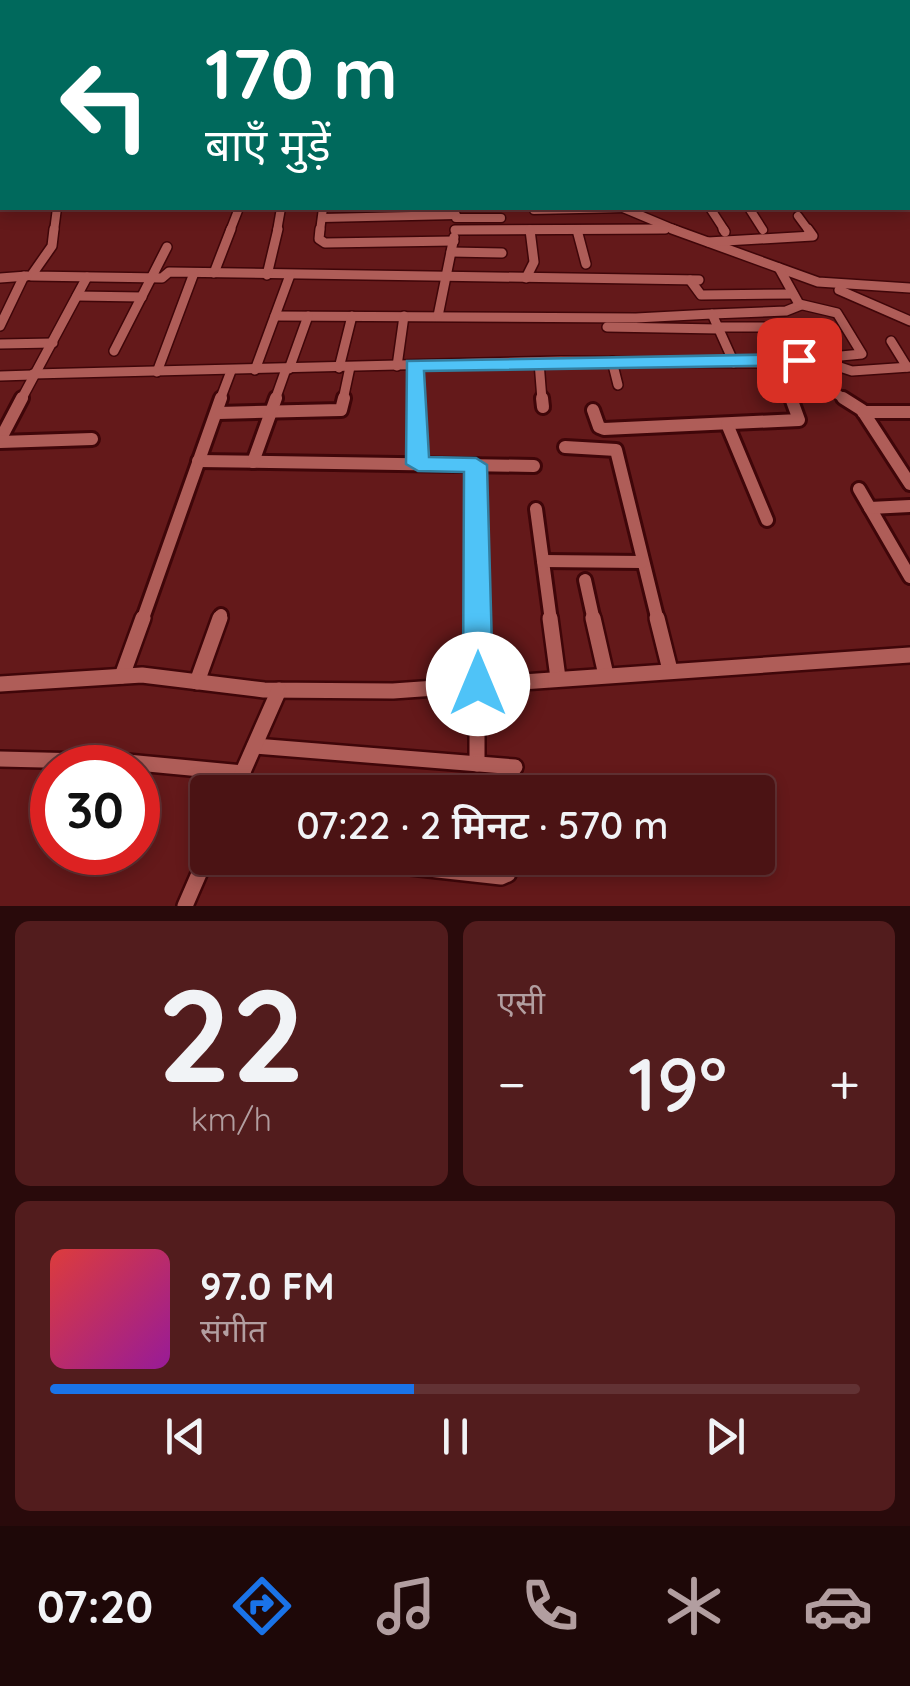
<!DOCTYPE html>
<html lang="hi">
<meta charset="utf-8">
<style>
body{margin:0;font-family:Quicksand,"Noto Sans Devanagari",sans-serif;background:#521c1d;color:#f1f3f6;height:100vh;display:flex;flex-direction:column;font-size:38px;white-space:nowrap}
*{box-sizing:border-box;margin:0}
p{font-size:32px;color:#b29ea0}
.icon{flex:none;width:55px;height:55px;fill:none;stroke:currentColor;stroke-width:2;stroke-linecap:round;stroke-linejoin:round}
.map{position:relative;height:906px;overflow:hidden}
.sheet{display:flex;flex-direction:column;gap:15px;padding:15px;background:#290a0b;flex:1}
.sheet>*{flex:none}
.banner{position:absolute;left:0px;top:0px;width:910px;height:210px;box-shadow:0 5px 15px #0003,0 0 0 2px #623234;background:#00695c;color:#fff;overflow:hidden}
.speed{position:absolute;left:30px;top:745px;display:flex;gap:20px;font-size:50px;font-weight:700;text-align:center}
.speed>*{display:grid;place-content:center;width:130px;height:130px;border-radius:50%;background:#4b1314;box-shadow:0 5px 15px #0003,0 0 0 2px #623234;line-height:1}
.speed .limit{border:15px solid #d22;background:#fff;color:#111}
.pin{position:absolute;display:grid;place-items:center;width:85px;height:85px;color:#fff;margin:-42px;border-radius:20px;box-shadow:0 5px 15px #0006}
.me{position:absolute;width:110px;margin:-55px;rotate:0deg;stroke-linejoin:round;filter:drop-shadow(0 0 8px #0008)}
.turn{display:flex;align-items:center;gap:35px;height:210px;padding:0 40px;font-size:45px}
.turn .icon{width:130px;height:130px;stroke-width:2.5}
.turn b{display:block;font-size:70px;line-height:85px}
.big{font-size:75px;font-weight:600;line-height:1.1}
.sheet .widget{flex:1;display:flex;flex-direction:column;justify-content:center;gap:15px;min-width:0;padding:0 35px;border-radius:15px;background:#521c1d}
.sheet .dial{align-items:center;gap:0}
.dial b{font-size:130px;line-height:1}
.song{display:flex;align-items:center;gap:30px}
.cover{width:120px;height:120px;border-radius:15px;background:linear-gradient(135deg,hsl(0 70% 55%),hsl(300 70% 35%))}
.played{height:10px;border-radius:5px;background:linear-gradient(90deg,#1a73e8 45%,#623234 45%)}
.keys{display:flex;justify-content:space-around;direction:ltr}
.heat{display:flex;justify-content:space-between;align-items:center;font-size:55px;direction:ltr}
.sheet .tiles{flex:1;display:grid;gap:15px;grid-template-columns:1fr 1fr}
.widget:last-child{grid-column:span 2}
.trip{position:absolute;left:190px;top:775px;width:585px;height:100px;border-radius:10px;background:#4b1314;box-shadow:0 5px 15px #0003,0 0 0 2px #623234;font-weight:600;line-height:100px;text-align:center}
.menu{display:flex;height:160px;justify-content:space-around;align-items:center;background:#1e0808;color:#b29ea0}
.menu .icon{width:70px;height:70px}
.menu .on{color:#1a73e8}
.menu b{font-size:45px;color:#f1f3f6}
.map>svg:first-child{display:block}
.lines{fill:none;stroke-linecap:round;stroke-linejoin:round}
.street-far4-casing{stroke:#3f0609;stroke-width:8}
.street-far3-casing{stroke:#3f0609;stroke-width:11}
.street-far2-casing{stroke:#3f0609;stroke-width:12}
.street-far1-casing{stroke:#3f0609;stroke-width:18}
.street-casing{stroke:#3f0609;stroke-width:20}
.street-far4{stroke:#af5d58;stroke-width:5}
.street-far3{stroke:#af5d58;stroke-width:8}
.street-far2{stroke:#af5d58;stroke-width:9}
.street-far1{stroke:#af5d58;stroke-width:12}
.street{stroke:#af5d58;stroke-width:15}
.rail{stroke:#d7b8b6;stroke-width:2.5;stroke-dasharray:9 9;stroke-linecap:butt}
.route{fill:#4fc3f7;stroke:#337fa1;stroke-width:2.5}
</style>
<div class="map">
<svg width="910" height="906" viewBox="0 0 910 906">
<rect width="100%" height="100%" fill="#64191a"/>
<g class="lines">
<defs>
<g id="street-far4">
<path d="M499,0l20,2"/>
<path d="M609,0l5,2"/>
<path d="M752,0l57,2"/>
<path d="M576,2l4,-2"/>
</g>
<g id="street-far3">
<path d="M623,208l55,23"/>
<path d="M710,208l15,23"/>
<path d="M749,208l14,22"/>
<path d="M534,210l90,-2"/>
<path d="M798,216l11,15"/>
<path d="M322,218l134,-3"/>
<path d="M456,218h45"/>
<path d="M455,230l210,-1"/>
<path d="M54,231l3,-23"/>
<path d="M230,231l9,-23"/>
<path d="M277,231l4,-23"/>
<path d="M320,231l3,-23"/>
</g>
<g id="street-far2">
<path d="M54,229l-2,17 -21,30 131,2 7,-6 530,8"/>
<path d="M320,229l-1,10 6,4 129,-2"/>
<path d="M672,229l146,53 92,6"/>
<path d="M723,229l2,3"/>
<path d="M455,230l210,-1"/>
<path d="M577,230l9,34"/>
<path d="M708,242l105,-6 -5,-7"/>
<path d="M451,252l51,1"/>
<path d="M214,273l17,-44"/>
<path d="M267,275l11,-46"/>
<path d="M0,278l27,-2"/>
<path d="M526,278l8,-16 -4,-32"/>
<path d="M690,280l11,15 92,-1"/>
<path d="M839,290l71,31"/>
<path d="M77,296l65,1"/>
<path d="M712,314l74,-3 15,-6"/>
<path d="M275,316l361,2 76,-4 22,49"/>
<path d="M438,316l16,-79"/>
<path d="M0,326l24,-50"/>
<path d="M607,327l112,2"/>
<path d="M718,327h61l20,33"/>
<path d="M891,341l16,26"/>
<path d="M0,344l53,-1"/>
<path d="M114,351l53,-104"/>
<path d="M816,359l36,12 58,-4"/>
<path d="M807,360l23,30 17,10"/>
<path d="M612,361l6,24"/>
<path d="M539,362l3,38"/>
<path d="M777,362l15,38"/>
<path d="M414,365l1,35"/>
<path d="M397,366l7,-50"/>
<path d="M339,368l13,-52"/>
<path d="M289,369l19,-53"/>
<path d="M255,370l35,-95"/>
<path d="M157,372l37,-99"/>
<path d="M33,374l528,-13 206,2 95,-9 -25,-41 -38,-9 -20,-36"/>
<path d="M0,376l32,-1"/>
<path d="M21,400l66,-123"/>
<path d="M220,400l11,-29"/>
<path d="M275,400l11,-31"/>
<path d="M343,400l7,-33"/>
</g>
<g id="street-far1">
<path d="M415,398l3,66"/>
<path d="M542,398l1,9"/>
<path d="M843,398l19,12 48,74"/>
<path d="M593,410l6,17 5,2 195,-9 -8,-22"/>
<path d="M863,412h47"/>
<path d="M218,413l123,-3 3,-12"/>
<path d="M727,424l40,96"/>
<path d="M0,440l22,-42"/>
<path d="M0,442l92,-3"/>
<path d="M565,447l51,3 42,171"/>
<path d="M198,461l336,5"/>
<path d="M253,462l23,-64"/>
<path d="M476,465l1,156"/>
<path d="M859,489l51,88"/>
<path d="M870,508l40,-2"/>
<path d="M536,509l15,112"/>
<path d="M543,561l99,1"/>
<path d="M585,580l9,41"/>
<path d="M142,621l79,-223"/>
<path d="M219,621l2,-6"/>
</g>
<g id="street">
<path d="M477,618v146"/>
<path d="M550,618l8,60"/>
<path d="M593,618l13,57"/>
<path d="M657,618l13,52"/>
<path d="M122,676l21,-58"/>
<path d="M197,682l23,-64"/>
<path d="M0,684l142,-9 122,15 129,1 517,-36"/>
<path d="M255,746l260,21"/>
<path d="M0,759l127,3 116,11"/>
<path d="M234,792l45,-102"/>
<path d="M329,858l172,19 7,-3 4,-16"/>
<path d="M185,906l23,-53"/>
</g>
</defs>
<use href="#street-far4" class="street-far4-casing"/>
<use href="#street-far3" class="street-far3-casing"/>
<use href="#street-far2" class="street-far2-casing"/>
<use href="#street-far1" class="street-far1-casing"/>
<use href="#street" class="street-casing"/>
<use href="#street-far4" class="street-far4"/>
<use href="#street-far3" class="street-far3"/>
<use href="#street-far2" class="street-far2"/>
<use href="#street-far1" class="street-far1"/>
<use href="#street" class="street"/>
<path class="rail" d="M860,0l17,2"/>
</g>
<path class="route" d="M799,354l10,6 -3,5 -382,6 5,86 47,1 11,7 6,219 -5,8 -10,4 -10,-4 -5,-8 1,-212 -46,-1 -12,-7 1,-103z"/>
</svg>
<div class="speed"><div class="limit">30</div></div>
<div class="pin" style="left:799px;top:360px;background:#d93025"><svg class="icon" aria-label="arrive" viewBox="0 0 24 24"><path d="M6 21V4h12l-3 4 3 4H6"/></svg></div>
<svg class="me" style="left:478px;top:684px" viewBox="-20 -20 40 40"><circle r="19" fill="#fff"/><path d="M0-13L10 11 0 6-10 11z" fill="#4fc3f7"/></svg>
<div class="trip">07:22 · 2 मिनट · 570 m</div>
<div class="banner">
<div class="turn"><svg class="icon" aria-label="left" viewBox="0 0 24 24"><path d="M17 20v-9H6M10 6l-5 5 5 5"/></svg><div><b>170 m</b>बाएँ मुड़ें</div></div>
</div>
</div>
<section class="sheet">
<div class="tiles">
<div class="widget dial"><b>22</b><p>km/h</p></div>
<div class="widget"><p>एसी</p>
<div class="heat"><a>−</a><b class="big">19°</b><a>+</a></div>
</div>
<div class="widget">
<div class="song"><i class="cover"></i><div><b>97.0 FM</b><p>संगीत</p></div></div>
<div class="played"></div>
<div class="keys"><svg class="icon" aria-label="previous" viewBox="0 0 24 24"><path d="M18 5L8 12l10 7zM5 5v14"/></svg><svg class="icon" aria-label="pause" viewBox="0 0 24 24"><path d="M8 5v14M16 5v14"/></svg><svg class="icon" aria-label="next" viewBox="0 0 24 24"><path d="M6 5l10 7-10 7zM19 5v14"/></svg></div>
</div>
</div>
</section>
<nav class="menu">
<b>07:20</b>
<svg class="icon on" aria-label="directions" viewBox="0 0 24 24"><path d="M12 3l9 9-9 9-9-9zM9 14v-3h6M13 9l2 2-2 2"/></svg>
<svg class="icon" aria-label="music" viewBox="0 0 24 24"><path d="M9 18V5l10-2v13"/><circle cx="6" cy="18" r="3"/><circle cx="16" cy="16" r="3"/></svg>
<svg class="icon" aria-label="phone" viewBox="0 0 24 24"><path d="M5 4h4l2 5-3 2q2 4 5 5l2-3 5 2v4C11 20 4 13 5 4z"/></svg>
<svg class="icon" aria-label="climate" viewBox="0 0 24 24"><path d="M12 3v18M4 7l16 10M4 17L20 7"/></svg>
<svg class="icon" aria-label="car" viewBox="0 0 24 24"><path d="M5 17H2v-5l4-1 3-4h7l3 4 3 1v5h-3M9 17h6M6 11h13"/><circle cx="7" cy="17" r="2"/><circle cx="17" cy="17" r="2"/></svg>
</nav>
